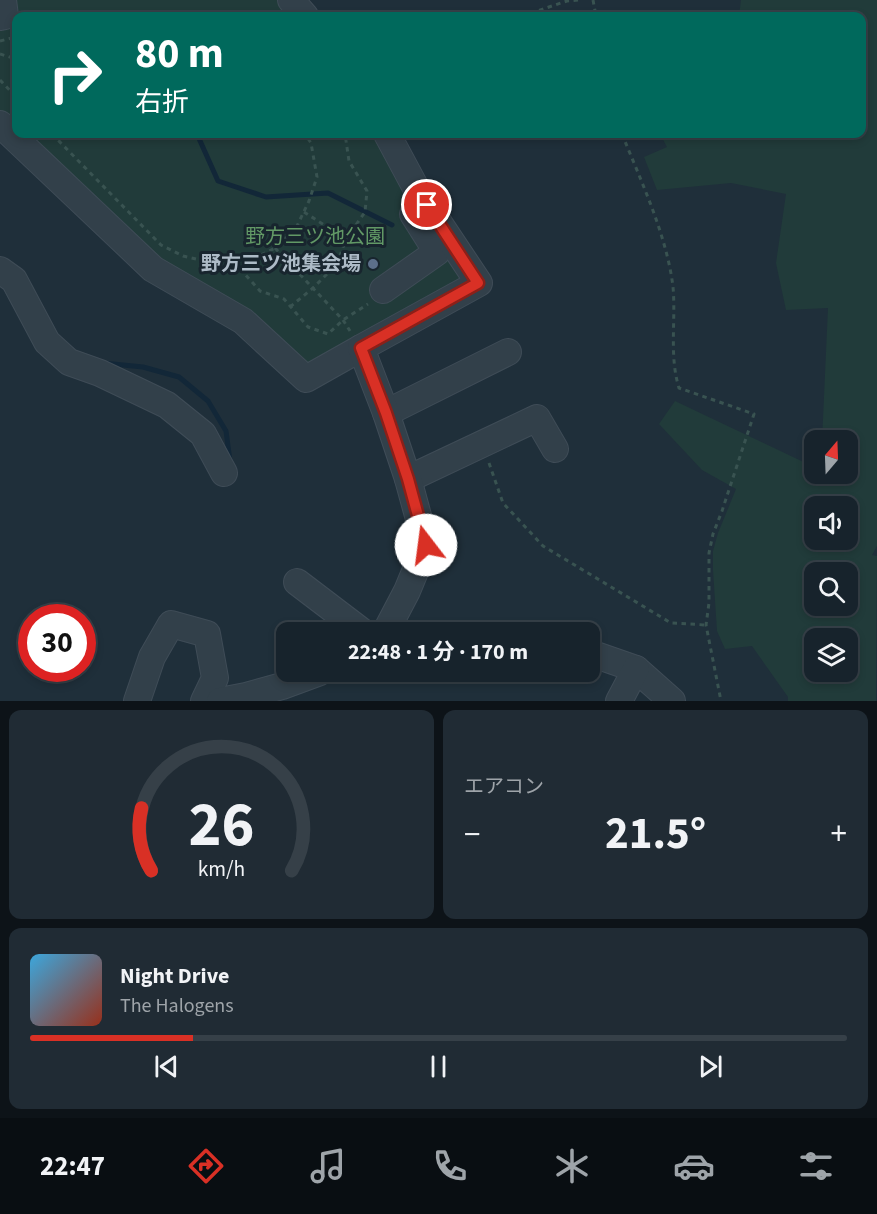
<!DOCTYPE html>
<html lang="ja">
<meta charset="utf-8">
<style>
body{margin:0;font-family:"Source Sans 3","Noto Sans JP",sans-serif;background:#202b34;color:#f1f3f6;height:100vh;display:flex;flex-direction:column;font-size:22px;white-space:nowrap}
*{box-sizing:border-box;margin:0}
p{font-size:20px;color:#9ea4a9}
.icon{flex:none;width:33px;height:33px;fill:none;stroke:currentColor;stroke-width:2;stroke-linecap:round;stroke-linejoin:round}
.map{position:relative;height:701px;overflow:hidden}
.side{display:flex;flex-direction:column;gap:9px;padding:9px;background:#0d1318;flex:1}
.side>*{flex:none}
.hud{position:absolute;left:12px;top:12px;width:854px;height:126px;border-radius:12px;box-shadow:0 3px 9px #0003,0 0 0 2px #364048;background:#00695c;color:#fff;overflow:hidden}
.needle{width:39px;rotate:19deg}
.controls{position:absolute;left:804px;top:430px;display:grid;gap:12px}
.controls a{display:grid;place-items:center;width:54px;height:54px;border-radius:12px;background:#17232c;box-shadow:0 3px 9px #0003,0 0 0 2px #364048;font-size:30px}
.speed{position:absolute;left:18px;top:604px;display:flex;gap:12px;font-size:30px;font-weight:700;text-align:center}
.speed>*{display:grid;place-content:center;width:78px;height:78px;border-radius:50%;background:#17232c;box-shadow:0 3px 9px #0003,0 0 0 2px #364048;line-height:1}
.speed .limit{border:9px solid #d22;background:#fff;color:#111}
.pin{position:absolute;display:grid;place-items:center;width:51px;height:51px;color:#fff;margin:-26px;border:3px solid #fff;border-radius:50%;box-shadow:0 2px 6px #0007}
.me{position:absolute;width:66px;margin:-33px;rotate:345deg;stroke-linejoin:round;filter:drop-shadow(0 0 4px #0008)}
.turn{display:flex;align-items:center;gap:21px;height:126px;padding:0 24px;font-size:27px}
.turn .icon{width:78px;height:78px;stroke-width:2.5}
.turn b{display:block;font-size:42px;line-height:51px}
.big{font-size:45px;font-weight:700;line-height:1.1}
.side .card{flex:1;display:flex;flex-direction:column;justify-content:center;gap:9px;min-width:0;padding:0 21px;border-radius:12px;background:#202b34}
.side .dial{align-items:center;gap:0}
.dial svg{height:156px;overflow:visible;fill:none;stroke:#364048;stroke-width:7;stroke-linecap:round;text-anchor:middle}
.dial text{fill:#f1f3f6;stroke:none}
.song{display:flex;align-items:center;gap:18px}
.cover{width:72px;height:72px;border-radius:9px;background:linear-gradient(135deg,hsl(200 70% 55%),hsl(10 70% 35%))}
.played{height:6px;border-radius:3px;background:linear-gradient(90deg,#d93025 20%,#364048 20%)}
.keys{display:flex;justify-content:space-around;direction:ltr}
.heat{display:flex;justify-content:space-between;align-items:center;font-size:33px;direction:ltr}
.side .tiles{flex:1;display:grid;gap:9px;grid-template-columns:1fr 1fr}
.card:last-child{grid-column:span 2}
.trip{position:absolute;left:276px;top:622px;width:324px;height:60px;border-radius:12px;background:#17232c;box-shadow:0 3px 9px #0003,0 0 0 2px #364048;font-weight:700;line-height:60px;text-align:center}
.dock{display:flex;height:96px;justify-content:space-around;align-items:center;background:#090e12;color:#9ea4a9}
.dock .icon{width:42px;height:42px}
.dock .active{color:#d93025}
.dock b{font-size:27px;color:#f1f3f6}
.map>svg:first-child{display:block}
.green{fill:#213b3a;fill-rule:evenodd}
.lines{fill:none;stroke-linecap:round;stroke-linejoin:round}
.stream{stroke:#122738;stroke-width:5}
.minor-casing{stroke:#3f4c57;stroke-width:28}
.path{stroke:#395351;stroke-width:3;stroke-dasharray:4.5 4.5;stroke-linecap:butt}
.minor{stroke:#32404a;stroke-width:26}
.route-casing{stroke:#8d1f18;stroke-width:15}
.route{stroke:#d93025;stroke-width:10}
.service-dot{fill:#5c6f8a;stroke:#18252e;stroke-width:2}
.labels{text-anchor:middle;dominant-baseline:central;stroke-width:6;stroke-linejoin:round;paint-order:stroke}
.park-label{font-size:20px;fill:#629966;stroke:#18252e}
.poi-label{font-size:20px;font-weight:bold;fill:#adbbc7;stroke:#18252e;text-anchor:end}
</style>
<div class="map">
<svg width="877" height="701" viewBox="0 0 877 701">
<rect width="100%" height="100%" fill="#1f2f3a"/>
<g class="green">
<path d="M0,0h283l13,16h-280v112l-16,-16z"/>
<path d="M741,0h136v546l-5,9 5,1 -1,145h-88v-4l-36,-51 -27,3 -8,-18 -4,-61v-19l5,-18 18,-44 -34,-19 -43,-46 16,-23 139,66v7h34v-33h-26l6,-133 -42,2 -10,-47 10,-69 -55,-11 -74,7 -13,-33 23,-10 -7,-13h201v-118h-122zM814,507h34v33h-34zM814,573h34v33h-34zM814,639h34v33h-34z"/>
<path d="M23,134h355l88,145 -160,92 -153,-113z"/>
</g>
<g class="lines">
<g class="stream">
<path d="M197,134l21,47 48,16 62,-4 64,32"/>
<path d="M103,363l40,4 36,10 29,24 18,30 4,30"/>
</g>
<defs>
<g id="minor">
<path d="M291,0l14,16"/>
<path d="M0,17l5,-1 -2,-16"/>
<path d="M0,124l153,145 90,52 63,58 55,-31"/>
<path d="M0,270l14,10 33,62 22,20 31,11 67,32 36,29 21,39"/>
<path d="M383,290l54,-38 -24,-38 14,-9"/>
<path d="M386,413l122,-61"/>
<path d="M408,479l129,-61 18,31"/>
<path d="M297,582l67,51"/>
<path d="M385,633l22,-42 19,-46 -18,-66 -22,-66 -25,-65 118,-65 -62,-93 -30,-56"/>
<path d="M590,653l46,16 36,32"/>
<path d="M137,701l15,-44 19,-33 36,10 8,44 -11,23"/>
<path d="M220,701l26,-5 36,-10 38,-14"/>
<path d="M619,701l17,-32"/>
</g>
</defs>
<use href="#minor" class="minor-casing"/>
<g class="path">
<path d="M593,0l3,16"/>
<path d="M123,16c21,-2 50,-6 70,0"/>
<path d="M522,16l45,-15 12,-1"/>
<path d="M0,41l16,-4"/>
<path d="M0,54l16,5"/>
<path d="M0,80l16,17"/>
<path d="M52,134l109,111 22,11 34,8 32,-3 26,-13 21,-20 13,-27 8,-24 -6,-34 -6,-9"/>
<path d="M622,134c19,47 45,102 51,153 3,33 -4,69 6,101l75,26 -32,97 -9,23 -4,19v50l-3,22 15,76"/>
<path d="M304,212l42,27"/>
<path d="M275,248l68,72 7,11"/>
<path d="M234,262l26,29 24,8 24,28 20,7 15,-14 25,-16"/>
<path d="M290,307l23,-19 24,-24 9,-25 19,-27 2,-21 -18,-30 -4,-27"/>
<path d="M489,463l14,40 40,43 128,77 35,2"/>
</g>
<use href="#minor" class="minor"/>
</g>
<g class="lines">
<defs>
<path id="route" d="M426,545l-18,-66 -22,-66 -25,-65 117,-65 -51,-78"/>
</defs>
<use href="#route" class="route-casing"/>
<use href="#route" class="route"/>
</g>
<circle class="service-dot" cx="373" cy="264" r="6"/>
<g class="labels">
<g class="park-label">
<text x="315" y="237">野方三ツ池公園</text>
</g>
<g class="poi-label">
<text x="361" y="264">野方三ツ池集会場</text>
</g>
</g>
</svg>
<div class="controls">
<a><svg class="needle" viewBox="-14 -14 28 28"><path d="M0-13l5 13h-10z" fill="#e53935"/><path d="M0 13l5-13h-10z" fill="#9ea4a9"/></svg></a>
<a><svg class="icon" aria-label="sound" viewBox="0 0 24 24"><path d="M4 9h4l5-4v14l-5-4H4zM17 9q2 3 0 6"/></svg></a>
<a><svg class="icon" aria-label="search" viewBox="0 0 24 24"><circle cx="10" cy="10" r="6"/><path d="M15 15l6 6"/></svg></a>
<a><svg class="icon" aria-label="layers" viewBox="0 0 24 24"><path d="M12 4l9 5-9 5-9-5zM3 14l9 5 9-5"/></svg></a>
</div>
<div class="speed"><div class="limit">30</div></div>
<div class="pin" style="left:427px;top:205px;background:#d93025"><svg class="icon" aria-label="arrive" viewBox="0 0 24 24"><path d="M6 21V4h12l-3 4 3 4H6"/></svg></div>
<svg class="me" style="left:426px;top:545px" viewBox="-20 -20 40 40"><circle r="19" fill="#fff"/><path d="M0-13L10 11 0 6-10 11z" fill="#d93025"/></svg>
<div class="trip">22:48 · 1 分 · 170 m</div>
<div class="hud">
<div class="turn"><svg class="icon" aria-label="right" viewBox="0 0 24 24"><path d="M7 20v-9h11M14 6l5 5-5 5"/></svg><div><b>80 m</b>右折</div></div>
</div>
</div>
<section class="side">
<div class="tiles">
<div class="card dial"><svg viewBox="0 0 100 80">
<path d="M14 69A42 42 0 1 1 86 69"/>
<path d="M14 69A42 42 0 0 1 9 37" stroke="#d93025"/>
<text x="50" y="56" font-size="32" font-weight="700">26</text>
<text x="50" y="72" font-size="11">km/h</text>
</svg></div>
<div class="card"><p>エアコン</p>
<div class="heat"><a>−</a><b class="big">21.5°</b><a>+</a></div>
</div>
<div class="card">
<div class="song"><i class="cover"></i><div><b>Night Drive</b><p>The Halogens</p></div></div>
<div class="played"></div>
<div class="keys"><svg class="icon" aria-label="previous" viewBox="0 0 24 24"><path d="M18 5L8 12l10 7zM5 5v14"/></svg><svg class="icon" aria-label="pause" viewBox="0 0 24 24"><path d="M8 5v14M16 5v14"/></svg><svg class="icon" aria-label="next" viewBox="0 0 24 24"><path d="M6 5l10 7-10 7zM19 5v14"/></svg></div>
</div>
</div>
</section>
<nav class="dock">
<b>22:47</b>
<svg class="icon active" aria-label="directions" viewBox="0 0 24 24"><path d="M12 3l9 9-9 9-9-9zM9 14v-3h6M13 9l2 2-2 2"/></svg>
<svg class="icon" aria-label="music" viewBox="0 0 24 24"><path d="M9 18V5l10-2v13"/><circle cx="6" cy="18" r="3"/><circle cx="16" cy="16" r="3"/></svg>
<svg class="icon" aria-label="phone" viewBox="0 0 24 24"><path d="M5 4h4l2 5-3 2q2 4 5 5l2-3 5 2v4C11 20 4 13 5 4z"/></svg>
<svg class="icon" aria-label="climate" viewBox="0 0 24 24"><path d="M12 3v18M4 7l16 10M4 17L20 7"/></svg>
<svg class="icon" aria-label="car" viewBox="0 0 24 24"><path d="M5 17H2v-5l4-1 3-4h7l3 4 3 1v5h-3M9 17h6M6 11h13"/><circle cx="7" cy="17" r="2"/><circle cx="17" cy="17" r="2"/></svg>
<svg class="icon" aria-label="filters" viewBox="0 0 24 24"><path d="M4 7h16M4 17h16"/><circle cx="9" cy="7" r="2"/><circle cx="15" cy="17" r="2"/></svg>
</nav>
